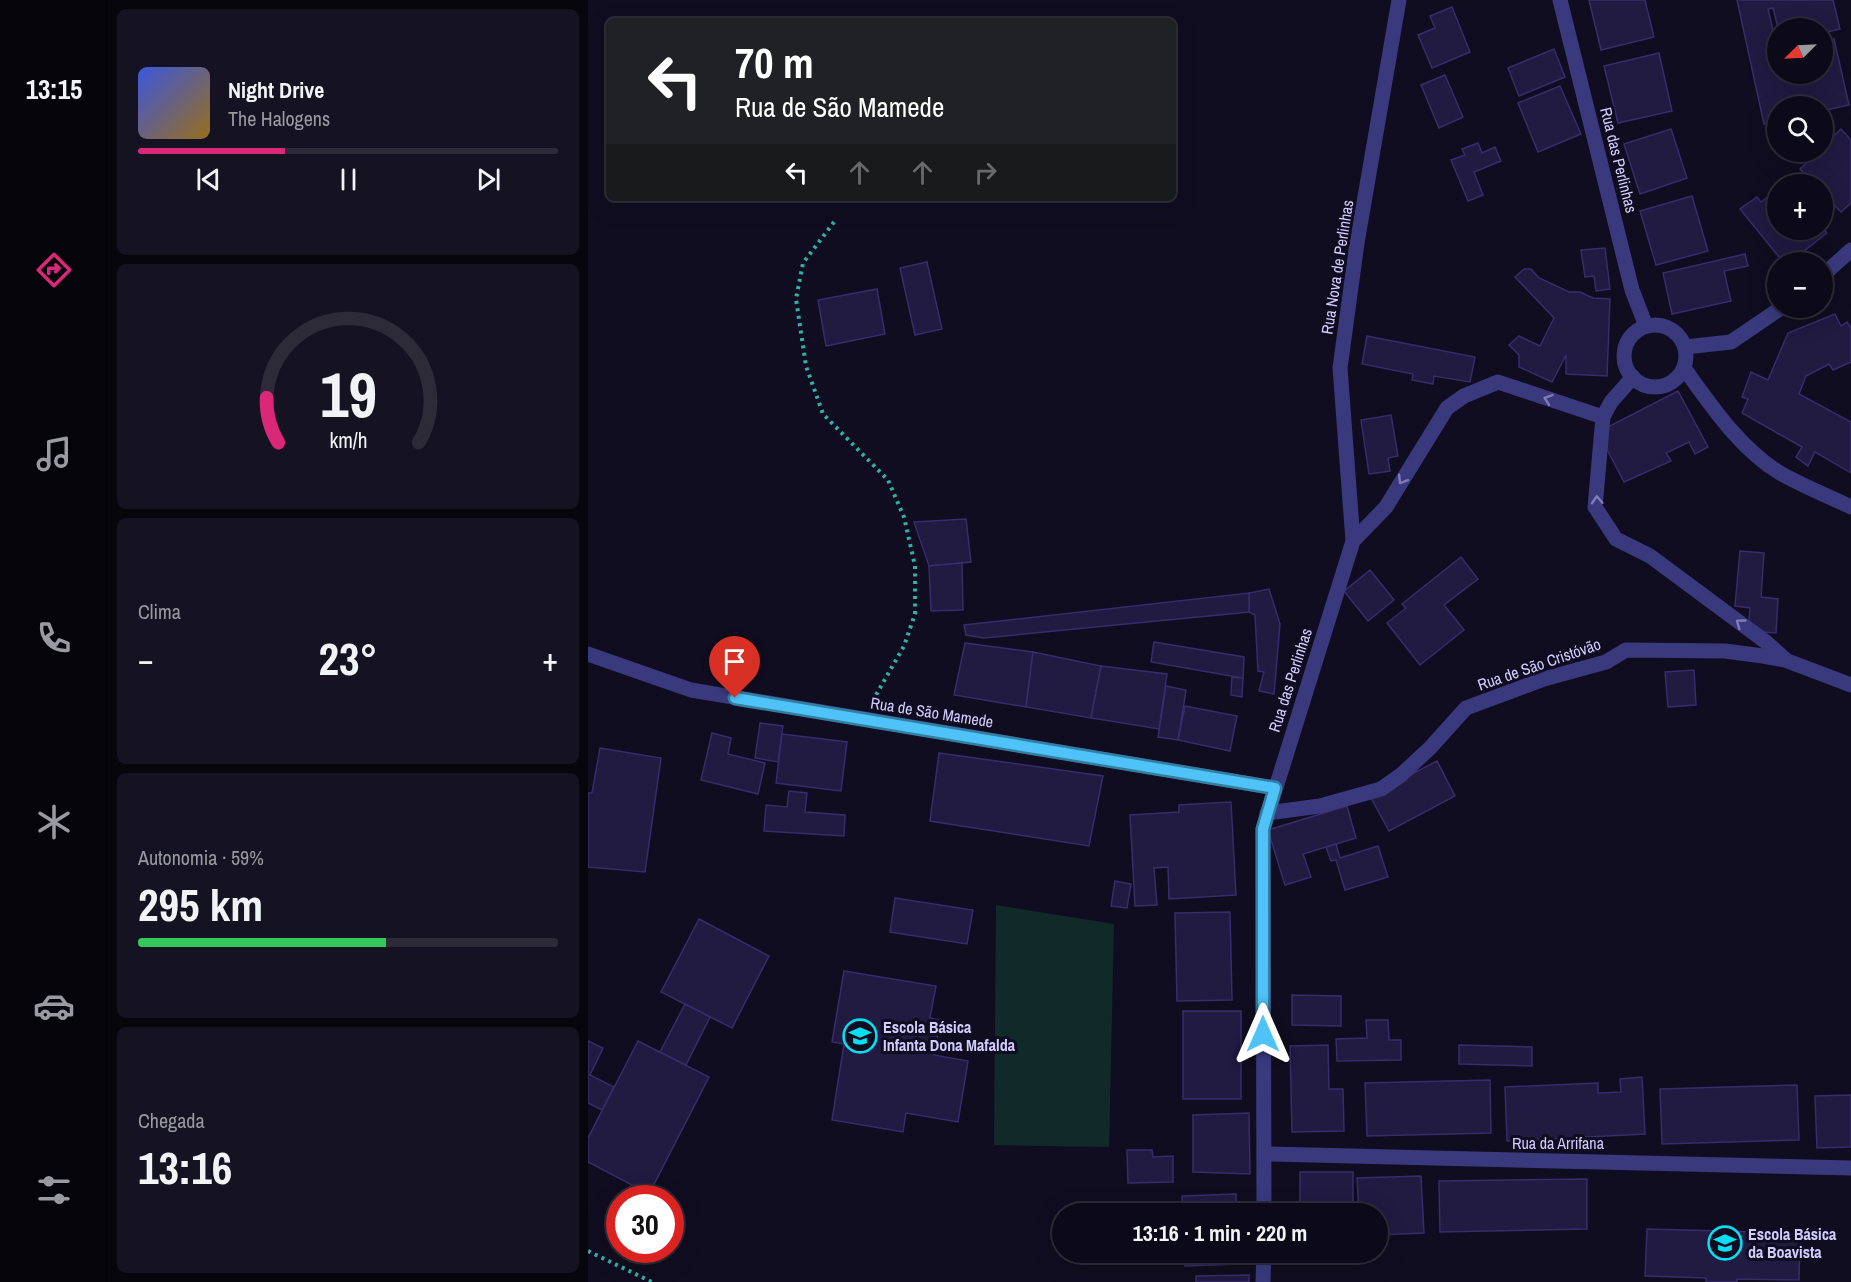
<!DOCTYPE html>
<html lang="pt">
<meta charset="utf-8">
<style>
body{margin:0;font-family:"Archivo Narrow",sans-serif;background:#151321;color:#f1f3f6;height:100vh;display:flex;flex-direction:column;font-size:22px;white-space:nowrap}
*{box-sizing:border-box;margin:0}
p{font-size:20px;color:#9a9aa2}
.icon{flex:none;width:33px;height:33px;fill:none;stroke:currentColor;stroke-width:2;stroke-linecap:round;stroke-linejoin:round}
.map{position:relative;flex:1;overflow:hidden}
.drawer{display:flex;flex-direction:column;gap:9px;padding:9px;background:#07060d;width:480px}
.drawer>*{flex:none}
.hud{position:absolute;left:18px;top:18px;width:570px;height:183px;border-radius:9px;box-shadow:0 6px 24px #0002,0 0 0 2px #2c2b37;background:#202124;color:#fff;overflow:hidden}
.needle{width:39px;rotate:246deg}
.fabs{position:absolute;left:1179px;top:18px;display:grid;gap:12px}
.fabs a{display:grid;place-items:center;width:66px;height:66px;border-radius:50%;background:#0c0a18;box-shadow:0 6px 24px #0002,0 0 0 2px #2c2b37;font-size:30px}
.speed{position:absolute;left:18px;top:1185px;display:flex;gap:12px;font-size:30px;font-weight:700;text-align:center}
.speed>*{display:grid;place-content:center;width:78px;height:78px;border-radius:50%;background:#0c0a18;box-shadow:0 6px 24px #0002,0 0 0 2px #2c2b37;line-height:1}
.speed .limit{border:9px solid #d22;background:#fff;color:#111}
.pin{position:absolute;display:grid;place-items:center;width:51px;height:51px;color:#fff;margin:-62px -26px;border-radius:50% 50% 50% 0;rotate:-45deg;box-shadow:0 0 6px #0007}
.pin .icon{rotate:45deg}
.me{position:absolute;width:66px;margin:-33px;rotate:0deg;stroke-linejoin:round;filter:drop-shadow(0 0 4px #0008)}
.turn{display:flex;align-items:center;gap:21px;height:126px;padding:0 30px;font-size:27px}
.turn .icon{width:78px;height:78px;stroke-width:2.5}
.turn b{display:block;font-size:42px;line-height:51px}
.lanes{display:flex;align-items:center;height:57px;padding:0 30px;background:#0003;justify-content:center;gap:30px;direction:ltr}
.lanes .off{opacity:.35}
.big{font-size:45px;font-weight:800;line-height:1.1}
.drawer .widget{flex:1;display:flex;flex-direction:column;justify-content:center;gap:9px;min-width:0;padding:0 21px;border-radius:9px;background:#151321}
.drawer .dial{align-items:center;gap:0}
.dial svg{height:156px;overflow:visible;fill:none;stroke:#2c2b37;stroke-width:7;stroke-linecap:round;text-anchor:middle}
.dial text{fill:#f1f3f6;stroke:none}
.song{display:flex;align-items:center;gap:18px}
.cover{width:72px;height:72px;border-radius:9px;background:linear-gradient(135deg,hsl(230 70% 55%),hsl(40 70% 35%))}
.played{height:6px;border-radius:3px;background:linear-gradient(90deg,#db2777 35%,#2c2b37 35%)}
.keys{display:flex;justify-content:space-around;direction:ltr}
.heat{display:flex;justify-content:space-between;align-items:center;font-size:33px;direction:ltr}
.charge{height:9px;border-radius:4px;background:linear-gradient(90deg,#34c759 59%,#2c2b37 0)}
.trip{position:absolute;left:464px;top:1203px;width:336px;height:60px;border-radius:30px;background:#0c0a18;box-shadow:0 6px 24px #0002,0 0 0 2px #2c2b37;font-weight:800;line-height:60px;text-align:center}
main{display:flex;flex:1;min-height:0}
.tab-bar{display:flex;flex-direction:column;width:108px;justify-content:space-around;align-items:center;background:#05040a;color:#9a9aa2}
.tab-bar .icon{width:42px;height:42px}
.tab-bar .active{color:#db2777}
.tab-bar b{font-size:27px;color:#f1f3f6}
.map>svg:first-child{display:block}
.green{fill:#102a29}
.building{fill:#211a41;stroke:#382c6c;stroke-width:1.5}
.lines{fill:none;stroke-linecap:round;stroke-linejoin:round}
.path{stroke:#30b0a6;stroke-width:4;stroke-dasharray:3 4.5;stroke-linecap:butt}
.minor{stroke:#3a397e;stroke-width:15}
.oneway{stroke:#7e7cb8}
.route-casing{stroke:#337fa1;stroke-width:15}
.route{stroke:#4fc3f7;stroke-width:10}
.labels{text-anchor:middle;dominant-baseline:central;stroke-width:6;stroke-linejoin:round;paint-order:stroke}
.street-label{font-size:16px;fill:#d2cdfe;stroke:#100d20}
.poi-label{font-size:16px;font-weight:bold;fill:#d2cdfe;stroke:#100d20;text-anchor:start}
</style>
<main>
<nav class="tab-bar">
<b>13:15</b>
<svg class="icon active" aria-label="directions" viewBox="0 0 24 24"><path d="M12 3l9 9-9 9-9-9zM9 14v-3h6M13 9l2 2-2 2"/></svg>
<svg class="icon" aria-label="music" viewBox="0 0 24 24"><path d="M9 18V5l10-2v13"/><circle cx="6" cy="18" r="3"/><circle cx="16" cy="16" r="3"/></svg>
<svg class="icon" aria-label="phone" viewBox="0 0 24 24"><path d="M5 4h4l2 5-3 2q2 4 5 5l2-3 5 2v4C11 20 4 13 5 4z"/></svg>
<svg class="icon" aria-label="climate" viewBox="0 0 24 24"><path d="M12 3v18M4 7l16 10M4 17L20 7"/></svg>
<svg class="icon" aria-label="car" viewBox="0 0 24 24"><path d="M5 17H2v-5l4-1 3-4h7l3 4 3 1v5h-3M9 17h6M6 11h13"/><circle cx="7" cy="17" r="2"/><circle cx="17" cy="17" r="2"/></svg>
<svg class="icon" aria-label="filters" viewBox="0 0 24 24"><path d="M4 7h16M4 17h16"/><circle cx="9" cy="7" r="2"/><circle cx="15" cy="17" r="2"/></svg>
</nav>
<section class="drawer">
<div class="widget">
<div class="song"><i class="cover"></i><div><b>Night Drive</b><p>The Halogens</p></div></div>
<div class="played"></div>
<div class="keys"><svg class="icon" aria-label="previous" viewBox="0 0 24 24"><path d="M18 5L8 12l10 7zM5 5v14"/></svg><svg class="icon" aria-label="pause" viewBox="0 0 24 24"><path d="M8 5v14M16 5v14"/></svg><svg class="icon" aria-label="next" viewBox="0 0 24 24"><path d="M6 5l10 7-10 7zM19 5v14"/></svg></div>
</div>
<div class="widget dial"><svg viewBox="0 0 100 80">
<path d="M14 69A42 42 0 1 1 86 69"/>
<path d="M14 69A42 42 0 0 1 8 46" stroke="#db2777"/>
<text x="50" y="56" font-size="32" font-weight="700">19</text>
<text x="50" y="72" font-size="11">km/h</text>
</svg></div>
<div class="widget"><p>Clima</p>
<div class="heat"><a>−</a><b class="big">23°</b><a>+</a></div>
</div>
<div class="widget"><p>Autonomia · 59%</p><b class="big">295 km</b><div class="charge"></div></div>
<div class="widget"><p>Chegada</p><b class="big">13:16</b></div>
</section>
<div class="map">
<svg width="1263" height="1282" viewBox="0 0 1263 1282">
<rect width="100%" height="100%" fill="#100d20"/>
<path class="green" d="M408,905l118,19 -5,223 -115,-2z"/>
<g class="building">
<path d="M1001,0h56l9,37 -53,13z"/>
<path d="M1149,0h96l7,29 -18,4v-5h-44l-5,-20 -5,1 10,43v22h44v-32l12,-3 15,66 -27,6v-5h-44v15l-14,3z"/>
<path d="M864,7l18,45 -38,16 -14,-33 17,-7 -5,-12z"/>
<path d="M966,49l11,28 -46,19 -11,-28z"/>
<path d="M1071,53l13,58 -54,12 -14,-57z"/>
<path d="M857,75l18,42 -24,11 -18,-43z"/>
<path d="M972,86l21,48 -43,18 -20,-49z"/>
<path d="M1083,129l16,49 -47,16 -16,-50z"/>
<path d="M1253,129l10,11v63l-10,9 -19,-19v-9h-8l-14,-15 18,-17h4v-5z"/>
<path d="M890,143l4,10 13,-6 6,14 -27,11 9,23 -15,6 -17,-41 14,-5 -3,-6z"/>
<path d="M1190,189v41h44v-3l5,6 -37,29h-7l-43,-53 17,-12 4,5z"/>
<path d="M1104,196l16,55 -52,14 -16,-54z"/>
<path d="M1017,248l5,41 -14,2 -2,-15 -9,1 -4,-27z"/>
<path d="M1157,254l3,12 -24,5 7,30 -59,13 -9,-41z"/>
<path d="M339,262l15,67 -27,6 -15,-67z"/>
<path d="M936,269h7l8,9 30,14h11l13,6 17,1 -3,77 -41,-2v-19l-14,27 -33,-15v-12l-10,-10 10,-9 21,10 14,-28 -39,-41z"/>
<path d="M289,289l8,45 -59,12 -8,-46z"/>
<path d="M1247,314l6,12 6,-4 4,6v34l-18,8 -4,-6 -23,12 -7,18 52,28v51l-36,-21 -7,14 -12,-9 6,-10 -60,-34 6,-14 -6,-2 9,-25 17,8 20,-47z"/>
<path d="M779,336l108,21 -5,25 -36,-6 -1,8 -21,-4 1,-6 -51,-10z"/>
<path d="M1090,391l30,56 -13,7 -6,-12 -23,11 5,8 -47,21 -26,-50z"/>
<path d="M803,415l7,41 -10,2 2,13 -21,3 -8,-54z"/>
<path d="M378,519l5,43 -42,4 -15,-44z"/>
<path d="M1152,551l24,2 -3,44 17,2 -2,34 -28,-2 2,-23 -15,-2z"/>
<path d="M873,557l17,22 -34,26 20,25 -44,35 -33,-42 19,-15 -4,-4z"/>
<path d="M374,563l1,47 -32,1 -2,-45z"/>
<path d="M782,570l24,30 -26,21 -24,-30z"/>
<path d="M681,589l11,35 -6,70 -15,-3 5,-19 -6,-1 -3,-56 -6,-3v-19z"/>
<path d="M661,593v19l-265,26 -18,-3 -2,-10z"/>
<path d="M566,642l90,15 -1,21 -92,-16z"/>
<path d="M377,643l68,9 -7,55 -72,-12z"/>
<path d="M445,652l68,14 -10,52 -65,-11z"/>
<path d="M513,666l66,8 -8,55 -68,-11z"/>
<path d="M1106,670l2,35 -28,2 -3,-35z"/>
<path d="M644,677l11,1 -1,19 -11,-2z"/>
<path d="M578,686l20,4 -8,50 -20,-3z"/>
<path d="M597,706l52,10 -7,35 -52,-11z"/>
<path d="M172,723l23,3 -5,36 -23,-4z"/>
<path d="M124,733l19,5 -3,16 37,9 -7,31 -57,-14z"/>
<path d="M194,734l65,8 -6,49 -65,-8z"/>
<path d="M12,748l61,10 -16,114 -57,-5v-74h4z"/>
<path d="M351,753l164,23 -14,70 -159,-25z"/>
<path d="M849,761l18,35 -66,35 -19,-35z"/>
<path d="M201,791l18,2 -2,19 40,3 -1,21 -80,-5 2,-26 21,2z"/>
<path d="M643,802l5,93 -67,4 -1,-32 -14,1 3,37 -22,1 -5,-91 49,-3v-7z"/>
<path d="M759,806l9,32 -53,16 8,23 -26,8 -17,-55z"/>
<path d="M748,844l4,14 38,-12 10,31 -43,13 -9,-30 -5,1 -5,-14z"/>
<path d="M527,881l16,3 -4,24 -16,-2z"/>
<path d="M307,898l78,12 -6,34 -77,-12z"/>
<path d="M642,912l2,88 -55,1 -2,-88z"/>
<path d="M111,919l70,37 -37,72 -71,-36z"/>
<path d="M256,971l92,15 -6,32 10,2 -6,35 34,6 -10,61 -52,-9 -3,19 -71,-12 12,-76 -12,-2z"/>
<path d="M704,995l49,1v30l-49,-1z"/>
<path d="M97,1004l25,13 -24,48 -26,-13z"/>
<rect x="595" y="1011" width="58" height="88"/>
<path d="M778,1020h22l1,20h12v20l-64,1 -1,-22 31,-1z"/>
<path d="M0,1041l15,7 -13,27 24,12 -12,23 -14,-7z"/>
<path d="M50,1041l71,36 -60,117 -61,-32v-24z"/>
<path d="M740,1045l1,44h14l1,42 -52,1 -2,-86z"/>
<path d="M871,1045l73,2v19l-73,-2z"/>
<path d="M1054,1077l3,57 -138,7 -2,-54 93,-4v10l23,-1 -1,-13z"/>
<path d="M902,1080l1,53 -124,3 -2,-53z"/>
<path d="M1209,1085l2,55 -137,4 -2,-55z"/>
<path d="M1263,1095v52l-34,1 -2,-52z"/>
<path d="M661,1113l1,61 -57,-2v-57z"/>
<path d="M539,1150h25l1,7 20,-1v26l-45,1z"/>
<rect x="712" y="1172" width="53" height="42"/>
<path d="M833,1176l3,57 -47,2v-21h-18l-2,-36z"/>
<path d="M999,1179v50l-147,3 -1,-51z"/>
<path d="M648,1194v20h-53l-1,-18z"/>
<path d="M1059,1229l153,4 -1,47 -62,-1v3h-31v-4l-61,-2z"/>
<path d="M597,1252h53l1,12 -54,2z"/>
<rect x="711" y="1252" width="54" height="11"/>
<path d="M661,1275v7h-53v-6z"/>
</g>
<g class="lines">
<g class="path">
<path d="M246,222l-31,41 -7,36 10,67 17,48 65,66 16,37 11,49v48l-11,32 -32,56"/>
<path d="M0,1251l64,31"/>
</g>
<g class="minor">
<path d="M972,0l72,290 14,36"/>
<path d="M1234,276l29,-26"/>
<circle cx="1067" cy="356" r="31"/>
<path d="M1097,347l46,-5 50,-34"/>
<path d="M1096,368c26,36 56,81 96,105 23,13 48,23 71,34"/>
<path d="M1045,377l-22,25 -8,15 -8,90 21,32 34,17 116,86 19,17"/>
<path d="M765,541l-13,-173 17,-125 42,-243"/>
<path d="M0,654l103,36 584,98"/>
<path d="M679,813l53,-7 61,-17 20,-14 29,-27 36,-40 78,-29 62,-17 20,-12 99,1 38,5 22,4 66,25"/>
<path d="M677,1154l586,14"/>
<path d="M676,1214l-1,-385 90,-288 33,-34 61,-99 17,-12 34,-14 105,35"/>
<path d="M675,1282l1,-30"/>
</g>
</g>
<defs><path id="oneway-chevron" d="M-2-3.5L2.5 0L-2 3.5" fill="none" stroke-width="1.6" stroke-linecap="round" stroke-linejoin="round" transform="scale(1.5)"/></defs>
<g class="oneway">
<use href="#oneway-chevron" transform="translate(960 399) rotate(-161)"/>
<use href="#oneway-chevron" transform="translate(814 480) rotate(122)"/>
<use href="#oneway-chevron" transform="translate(1009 500) rotate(-93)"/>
<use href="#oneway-chevron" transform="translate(1152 623) rotate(-144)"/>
</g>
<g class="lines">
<defs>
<path id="route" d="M147,698l540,90 -12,41v205"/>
</defs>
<use href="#route" class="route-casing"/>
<use href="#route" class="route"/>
</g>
<defs>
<symbol id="school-ring" viewBox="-11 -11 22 22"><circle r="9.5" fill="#100d20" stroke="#04dff3" stroke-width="1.5"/><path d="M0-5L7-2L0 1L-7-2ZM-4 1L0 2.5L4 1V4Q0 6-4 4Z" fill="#04dff3"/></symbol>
</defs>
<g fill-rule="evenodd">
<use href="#school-ring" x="253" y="1017" width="38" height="38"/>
<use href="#school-ring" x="1118" y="1224" width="38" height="38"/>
</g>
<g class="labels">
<g class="street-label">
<text transform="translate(1031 160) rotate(76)">Rua das Perlinhas</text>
<text transform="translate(749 267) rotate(-81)">Rua Nova de Perlinhas</text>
<text transform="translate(951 664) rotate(-19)">Rua de São Cristóvão</text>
<text transform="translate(702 680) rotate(-72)">Rua das Perlinhas</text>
<text transform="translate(344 712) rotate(9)">Rua de São Mamede</text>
<text x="970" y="1143">Rua da Arrifana</text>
</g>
<g class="poi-label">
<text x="295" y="1027">Escola Básica<tspan x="295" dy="18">Infanta Dona Mafalda</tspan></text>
<text x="1160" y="1234">Escola Básica<tspan x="1160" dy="18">da Boavista</tspan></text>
</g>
</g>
</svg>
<div class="fabs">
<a><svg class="needle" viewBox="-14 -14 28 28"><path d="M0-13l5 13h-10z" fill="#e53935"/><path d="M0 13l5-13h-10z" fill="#9a9aa2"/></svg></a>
<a><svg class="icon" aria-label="search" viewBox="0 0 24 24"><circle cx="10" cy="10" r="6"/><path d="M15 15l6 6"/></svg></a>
<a>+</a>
<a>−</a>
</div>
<div class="speed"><div class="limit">30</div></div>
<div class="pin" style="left:147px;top:698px;background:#d93025"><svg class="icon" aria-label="arrive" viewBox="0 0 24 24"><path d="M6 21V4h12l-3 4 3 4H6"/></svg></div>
<svg class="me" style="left:675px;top:1034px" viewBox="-20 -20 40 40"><path d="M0-17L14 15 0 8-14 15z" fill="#4fc3f7" stroke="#fff" stroke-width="4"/></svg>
<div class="trip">13:16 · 1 min · 220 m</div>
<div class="hud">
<div class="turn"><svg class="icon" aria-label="left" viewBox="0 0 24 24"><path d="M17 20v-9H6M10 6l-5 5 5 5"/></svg><div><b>70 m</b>Rua de São Mamede</div></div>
<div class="lanes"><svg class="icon" aria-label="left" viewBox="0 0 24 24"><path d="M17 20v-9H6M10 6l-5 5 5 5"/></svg><svg class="icon off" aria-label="ahead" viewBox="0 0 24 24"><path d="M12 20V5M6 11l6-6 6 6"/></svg><svg class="icon off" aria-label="ahead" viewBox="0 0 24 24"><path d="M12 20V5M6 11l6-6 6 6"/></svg><svg class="icon off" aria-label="right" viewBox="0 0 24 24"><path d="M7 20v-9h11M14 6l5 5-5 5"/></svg></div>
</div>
</div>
</main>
